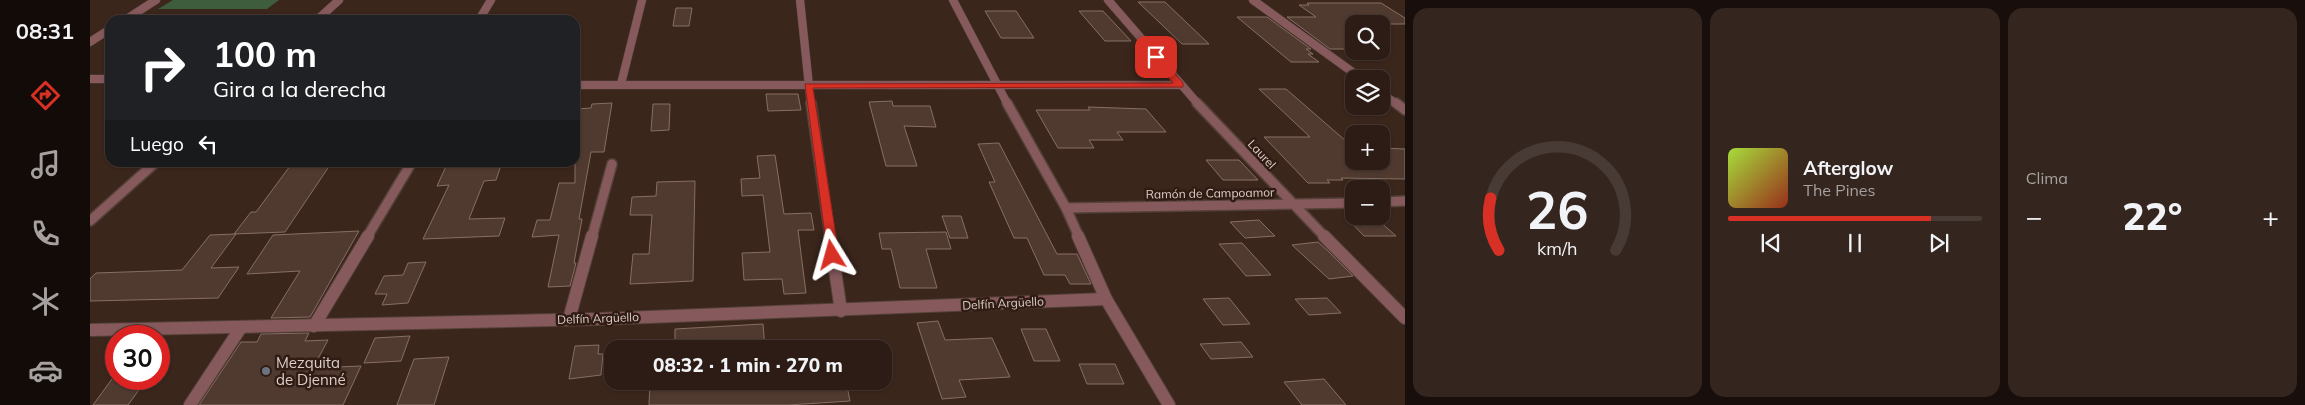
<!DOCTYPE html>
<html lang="es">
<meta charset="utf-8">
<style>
body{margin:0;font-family:Mulish,sans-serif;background:#34251e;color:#f1f3f6;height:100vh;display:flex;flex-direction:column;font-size:19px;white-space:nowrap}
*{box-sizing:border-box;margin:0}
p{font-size:16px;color:#a6a1a0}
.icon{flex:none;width:28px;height:28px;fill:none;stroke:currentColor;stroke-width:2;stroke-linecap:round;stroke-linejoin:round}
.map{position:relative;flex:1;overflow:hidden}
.sheet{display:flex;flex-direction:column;gap:8px;padding:8px;background:#180f0c;width:900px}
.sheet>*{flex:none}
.banner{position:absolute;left:15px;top:15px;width:475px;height:152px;border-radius:15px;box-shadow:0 1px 4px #0004,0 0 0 1px #483a34;background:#202124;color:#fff;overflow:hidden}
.buttons{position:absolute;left:1255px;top:15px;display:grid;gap:10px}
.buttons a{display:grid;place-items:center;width:45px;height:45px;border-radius:10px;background:#2c1c15;box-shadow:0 1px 4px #0004,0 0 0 1px #483a34;font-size:25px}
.speed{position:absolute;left:15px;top:325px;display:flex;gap:10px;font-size:25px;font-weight:700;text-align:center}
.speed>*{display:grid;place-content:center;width:65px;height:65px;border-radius:50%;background:#2c1c15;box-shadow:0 1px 4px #0004,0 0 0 1px #483a34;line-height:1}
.speed .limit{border:8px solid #d22;background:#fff;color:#111}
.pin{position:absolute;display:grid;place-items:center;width:42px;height:42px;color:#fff;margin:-21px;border-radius:10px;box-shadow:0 2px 8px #0006}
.me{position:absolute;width:55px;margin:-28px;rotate:352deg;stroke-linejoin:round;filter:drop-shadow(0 0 4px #0008)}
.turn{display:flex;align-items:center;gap:18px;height:105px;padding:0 25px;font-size:22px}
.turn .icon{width:65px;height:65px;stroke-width:2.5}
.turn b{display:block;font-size:35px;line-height:42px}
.then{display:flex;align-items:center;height:48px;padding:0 25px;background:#0003;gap:10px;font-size:19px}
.big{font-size:38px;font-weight:800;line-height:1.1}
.sheet .card{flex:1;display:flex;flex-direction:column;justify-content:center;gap:8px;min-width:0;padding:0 18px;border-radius:15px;background:#34251e}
.sheet .dial{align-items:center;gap:0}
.dial svg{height:130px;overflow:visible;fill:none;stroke:#483a34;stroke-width:7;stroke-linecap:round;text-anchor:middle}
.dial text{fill:#f1f3f6;stroke:none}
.song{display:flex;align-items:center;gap:15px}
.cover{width:60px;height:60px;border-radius:8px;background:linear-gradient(135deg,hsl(80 70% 55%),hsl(10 70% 35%))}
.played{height:5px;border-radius:2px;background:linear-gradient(90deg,#d93025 80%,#483a34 80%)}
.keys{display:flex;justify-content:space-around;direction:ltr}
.heat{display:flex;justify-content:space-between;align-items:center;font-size:28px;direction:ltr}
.sheet .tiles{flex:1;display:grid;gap:8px;grid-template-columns:repeat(3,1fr)}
.trip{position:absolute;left:514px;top:340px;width:288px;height:50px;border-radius:15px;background:#2c1c15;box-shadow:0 1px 4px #0004,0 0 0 1px #483a34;font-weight:800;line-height:50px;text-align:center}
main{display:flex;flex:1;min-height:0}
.tabs{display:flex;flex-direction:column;width:90px;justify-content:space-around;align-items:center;background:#120b08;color:#a6a1a0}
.tabs .icon{width:35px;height:35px}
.tabs .active{color:#d93025}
.tabs b{font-size:22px;color:#f1f3f6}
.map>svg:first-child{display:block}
.green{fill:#3e5d3c}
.building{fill:#503a30;stroke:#876e63}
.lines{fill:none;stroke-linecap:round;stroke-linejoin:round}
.minor-far2-casing{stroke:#554138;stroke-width:9}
.minor-far1-casing{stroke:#554138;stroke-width:12}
.minor-casing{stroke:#554138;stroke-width:14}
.minor-far2{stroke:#865a5d;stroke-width:8}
.minor-far1{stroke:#865a5d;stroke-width:9}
.minor{stroke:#865a5d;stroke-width:12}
.route{fill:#d93025;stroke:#8d1f18}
.worship-dot{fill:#6b7280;stroke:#301c13;stroke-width:2}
.labels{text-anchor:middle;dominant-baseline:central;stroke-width:5;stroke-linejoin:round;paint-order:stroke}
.street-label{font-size:12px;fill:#dccec8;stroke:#301c13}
.near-poi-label{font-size:15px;fill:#dccec8;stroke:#301c13;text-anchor:start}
</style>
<main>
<nav class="tabs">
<b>08:31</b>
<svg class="icon active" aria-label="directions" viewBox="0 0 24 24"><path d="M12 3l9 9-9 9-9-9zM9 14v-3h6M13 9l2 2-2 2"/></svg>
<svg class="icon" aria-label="music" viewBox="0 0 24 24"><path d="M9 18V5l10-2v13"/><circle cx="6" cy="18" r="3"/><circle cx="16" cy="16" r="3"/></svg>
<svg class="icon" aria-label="phone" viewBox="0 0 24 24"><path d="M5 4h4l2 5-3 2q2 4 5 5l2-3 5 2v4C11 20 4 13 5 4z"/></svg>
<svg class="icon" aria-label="climate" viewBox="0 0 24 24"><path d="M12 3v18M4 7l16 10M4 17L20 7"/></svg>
<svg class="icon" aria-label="car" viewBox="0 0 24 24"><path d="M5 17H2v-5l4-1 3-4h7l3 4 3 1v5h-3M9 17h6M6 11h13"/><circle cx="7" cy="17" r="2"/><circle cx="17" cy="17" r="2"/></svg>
</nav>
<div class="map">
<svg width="1315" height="405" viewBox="0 0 1315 405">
<rect width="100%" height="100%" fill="#3b261c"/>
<path class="green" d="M83,0h106l-12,9h-109z"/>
<g class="building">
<path d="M1048,2h27l44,42h-27z"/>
<path d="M1217,3h74l24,15v6h-51v25h-24l-43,-32h29l-17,-12h10z"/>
<path d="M586,8h16l-3,18h-16z"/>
<path d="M895,11h31l18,27h-33z"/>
<path d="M989,11h24l28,30h-26z"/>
<path d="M1147,17h30l44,32h-5l7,5h-5l11,8h-28z"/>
<path d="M1169,89h27l68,59v13h27v-13l24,1v30l-64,-1 2,2h-16l3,3h-22l-44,-46h46z"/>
<path d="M676,94h32l3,16 -33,1z"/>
<path d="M802,101l1,5h37l6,21 -32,-1 13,40h-31l-17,-64z"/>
<path d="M522,103l-8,49h-13l-12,67h3l-8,44h2l-6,23 -22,1 11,-52 -27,2 5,-17h13l9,-37h16v-74l16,-1 1,-4z"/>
<path d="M563,104h17l-1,26 -18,1z"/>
<path d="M998,107l58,2 20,23h-49l6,8h-34l5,8h-36l-22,-38h54z"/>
<path d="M909,143l58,111h20l14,30h-21l-5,-9h-21l-17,-37h-13l-25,-56h6l-17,-38z"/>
<path d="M685,155l9,59 27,-1 3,17h-16l8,63 -22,1 -2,-15 -38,1 -2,-27 28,-1 -7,-57 -21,1 -1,-17 19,-1 -3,-22z"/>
<path d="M1116,160h33l19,20h-35z"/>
<path d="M203,162h39l-47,70 -51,2 17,-22h5z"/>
<path d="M358,162h54l-6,18 -12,1 -15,38 36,-1 -6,18 -76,3 26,-54 -12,1z"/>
<path d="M605,181l-2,100 -63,3 3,-30h16l3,-39h-22l2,-18 24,-1 1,-14z"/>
<path d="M852,216h19l7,22h-18z"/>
<path d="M1258,219l30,1 18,16h-32z"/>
<path d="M1169,220l16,16 -30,2 -15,-16z"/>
<path d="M269,231l-49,86 -39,1 29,-47 -53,3 26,-39z"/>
<path d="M856,232l5,17h-25l11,39h-37l-9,-39h-9l-3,-16z"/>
<path d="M146,234l-25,34 28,-1 -21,31 -128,3v-22l6,-6 86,-3 28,-35z"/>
<path d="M1228,242l10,9 25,25 -24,3 -37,-34z"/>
<path d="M1152,243l29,32 -25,1 -27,-32z"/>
<path d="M336,262l-18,41 -26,2 5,-11h-12l9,-18 19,-1 5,-12z"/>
<path d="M1139,298l21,26 -27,1 -20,-26z"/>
<path d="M1237,298l14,15 -32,2 -14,-16z"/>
<path d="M848,321l7,19 47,-2 18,39 -51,3 7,17 -24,2 -25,-76z"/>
<path d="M673,324l2,25h-90v-20z"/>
<path d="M931,329h25l14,32h-26z"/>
<path d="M219,333l-4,8 23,-1 -15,28 48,-2 -18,39h-144l42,-63h16l4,-8z"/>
<path d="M320,336l-9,25 -37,2 11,-25z"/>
<path d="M1151,342l12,15 -42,2 -11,-15z"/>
<path d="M509,345l-1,9h5l-2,21 -32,4 6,-33z"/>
<path d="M359,357l-15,48h-37l17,-46z"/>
<path d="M989,364h36l9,20h-37z"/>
<path d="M22,379h35l-19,26h-35z"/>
<path d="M1234,379l22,26h-44l-18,-23z"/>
<path d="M560,381h119v5l77,-5 4,20 -62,4h-139z"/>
</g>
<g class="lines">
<defs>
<g id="minor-far2">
<path d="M710,0l11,105"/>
<path d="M863,0l55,105"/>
<path d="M1018,0l91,105"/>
<path d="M1163,0l109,79"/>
<path d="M35,20l31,-20"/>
<path d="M227,20l22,-20"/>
<path d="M389,20l12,-20"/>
<path d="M0,42l20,-13"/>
<path d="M0,79h20"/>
<path d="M531,84l21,-84"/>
<path d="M485,85h605"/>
<path d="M1291,93l17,12"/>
</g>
<g id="minor-far1">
<path d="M721,103l19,134"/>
<path d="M917,103l59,105 13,29"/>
<path d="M1107,103l128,134"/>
<path d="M1306,103l9,7"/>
<path d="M1291,202l24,-1"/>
<path d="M976,208l288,-5"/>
<path d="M0,221l66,-59"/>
<path d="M277,237l45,-75"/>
<path d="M502,237l20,-73"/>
</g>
<g id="minor">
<path d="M740,236l11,75"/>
<path d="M988,236l28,63 63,106"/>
<path d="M1234,236l81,82"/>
<path d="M479,319l23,-83"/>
<path d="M224,326l54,-90"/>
<path d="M0,330l508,-11 508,-20"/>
<path d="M100,405l50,-76"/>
</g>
</defs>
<use href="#minor-far2" class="minor-far2-casing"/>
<use href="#minor-far1" class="minor-far1-casing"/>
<use href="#minor" class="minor-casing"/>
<use href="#minor-far2" class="minor-far2"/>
<use href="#minor-far1" class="minor-far1"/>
<use href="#minor" class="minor"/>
</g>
<path class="route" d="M1063,55h6l24,28v4l-370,1 26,167 -7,4 -4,-1 -23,-174 368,-1 -20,-24z"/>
<circle class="worship-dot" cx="176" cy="371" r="5"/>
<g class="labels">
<g class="street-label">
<text transform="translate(1172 154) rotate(47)">Laurel</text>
<text transform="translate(1120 193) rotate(-1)">Ramón de Campoamor</text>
<text transform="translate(913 303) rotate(-3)">Delfín Argüello</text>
<text transform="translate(508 318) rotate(-2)">Delfín Argüello</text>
</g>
<g class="near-poi-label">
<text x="186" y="362">Mezquita<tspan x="186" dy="17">de Djenné</tspan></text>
</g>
</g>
</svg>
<div class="buttons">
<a><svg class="icon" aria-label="search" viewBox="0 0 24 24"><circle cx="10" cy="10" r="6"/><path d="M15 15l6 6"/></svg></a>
<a><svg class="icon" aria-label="layers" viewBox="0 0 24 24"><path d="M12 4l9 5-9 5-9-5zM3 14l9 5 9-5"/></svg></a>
<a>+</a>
<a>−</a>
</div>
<div class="speed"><div class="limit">30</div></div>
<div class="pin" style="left:1066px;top:57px;background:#d93025"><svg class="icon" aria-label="arrive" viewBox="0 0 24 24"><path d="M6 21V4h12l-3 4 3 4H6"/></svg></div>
<svg class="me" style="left:742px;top:255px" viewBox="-20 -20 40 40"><path d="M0-17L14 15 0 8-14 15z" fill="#d93025" stroke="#fff" stroke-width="4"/></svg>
<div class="trip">08:32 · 1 min · 270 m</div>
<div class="banner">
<div class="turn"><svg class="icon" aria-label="right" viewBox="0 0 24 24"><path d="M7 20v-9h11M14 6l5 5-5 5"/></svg><div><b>100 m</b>Gira a la derecha</div></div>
<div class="then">Luego<svg class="icon" aria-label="left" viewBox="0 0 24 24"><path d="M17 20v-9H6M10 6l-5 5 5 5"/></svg></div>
</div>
</div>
<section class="sheet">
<div class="tiles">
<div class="card dial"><svg viewBox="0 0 100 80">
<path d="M14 69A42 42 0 1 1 86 69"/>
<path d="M14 69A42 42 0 0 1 9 37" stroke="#d93025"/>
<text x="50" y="56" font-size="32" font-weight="700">26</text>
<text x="50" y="72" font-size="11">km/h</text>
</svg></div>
<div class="card">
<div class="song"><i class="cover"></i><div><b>Afterglow</b><p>The Pines</p></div></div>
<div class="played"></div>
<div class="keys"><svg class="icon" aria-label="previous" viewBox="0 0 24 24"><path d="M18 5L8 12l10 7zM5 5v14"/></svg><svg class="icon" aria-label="pause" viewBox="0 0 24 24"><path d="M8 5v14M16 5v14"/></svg><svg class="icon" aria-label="next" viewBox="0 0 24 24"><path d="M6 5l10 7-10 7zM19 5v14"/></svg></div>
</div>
<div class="card"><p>Clima</p>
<div class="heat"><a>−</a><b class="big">22°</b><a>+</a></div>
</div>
</div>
</section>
</main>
